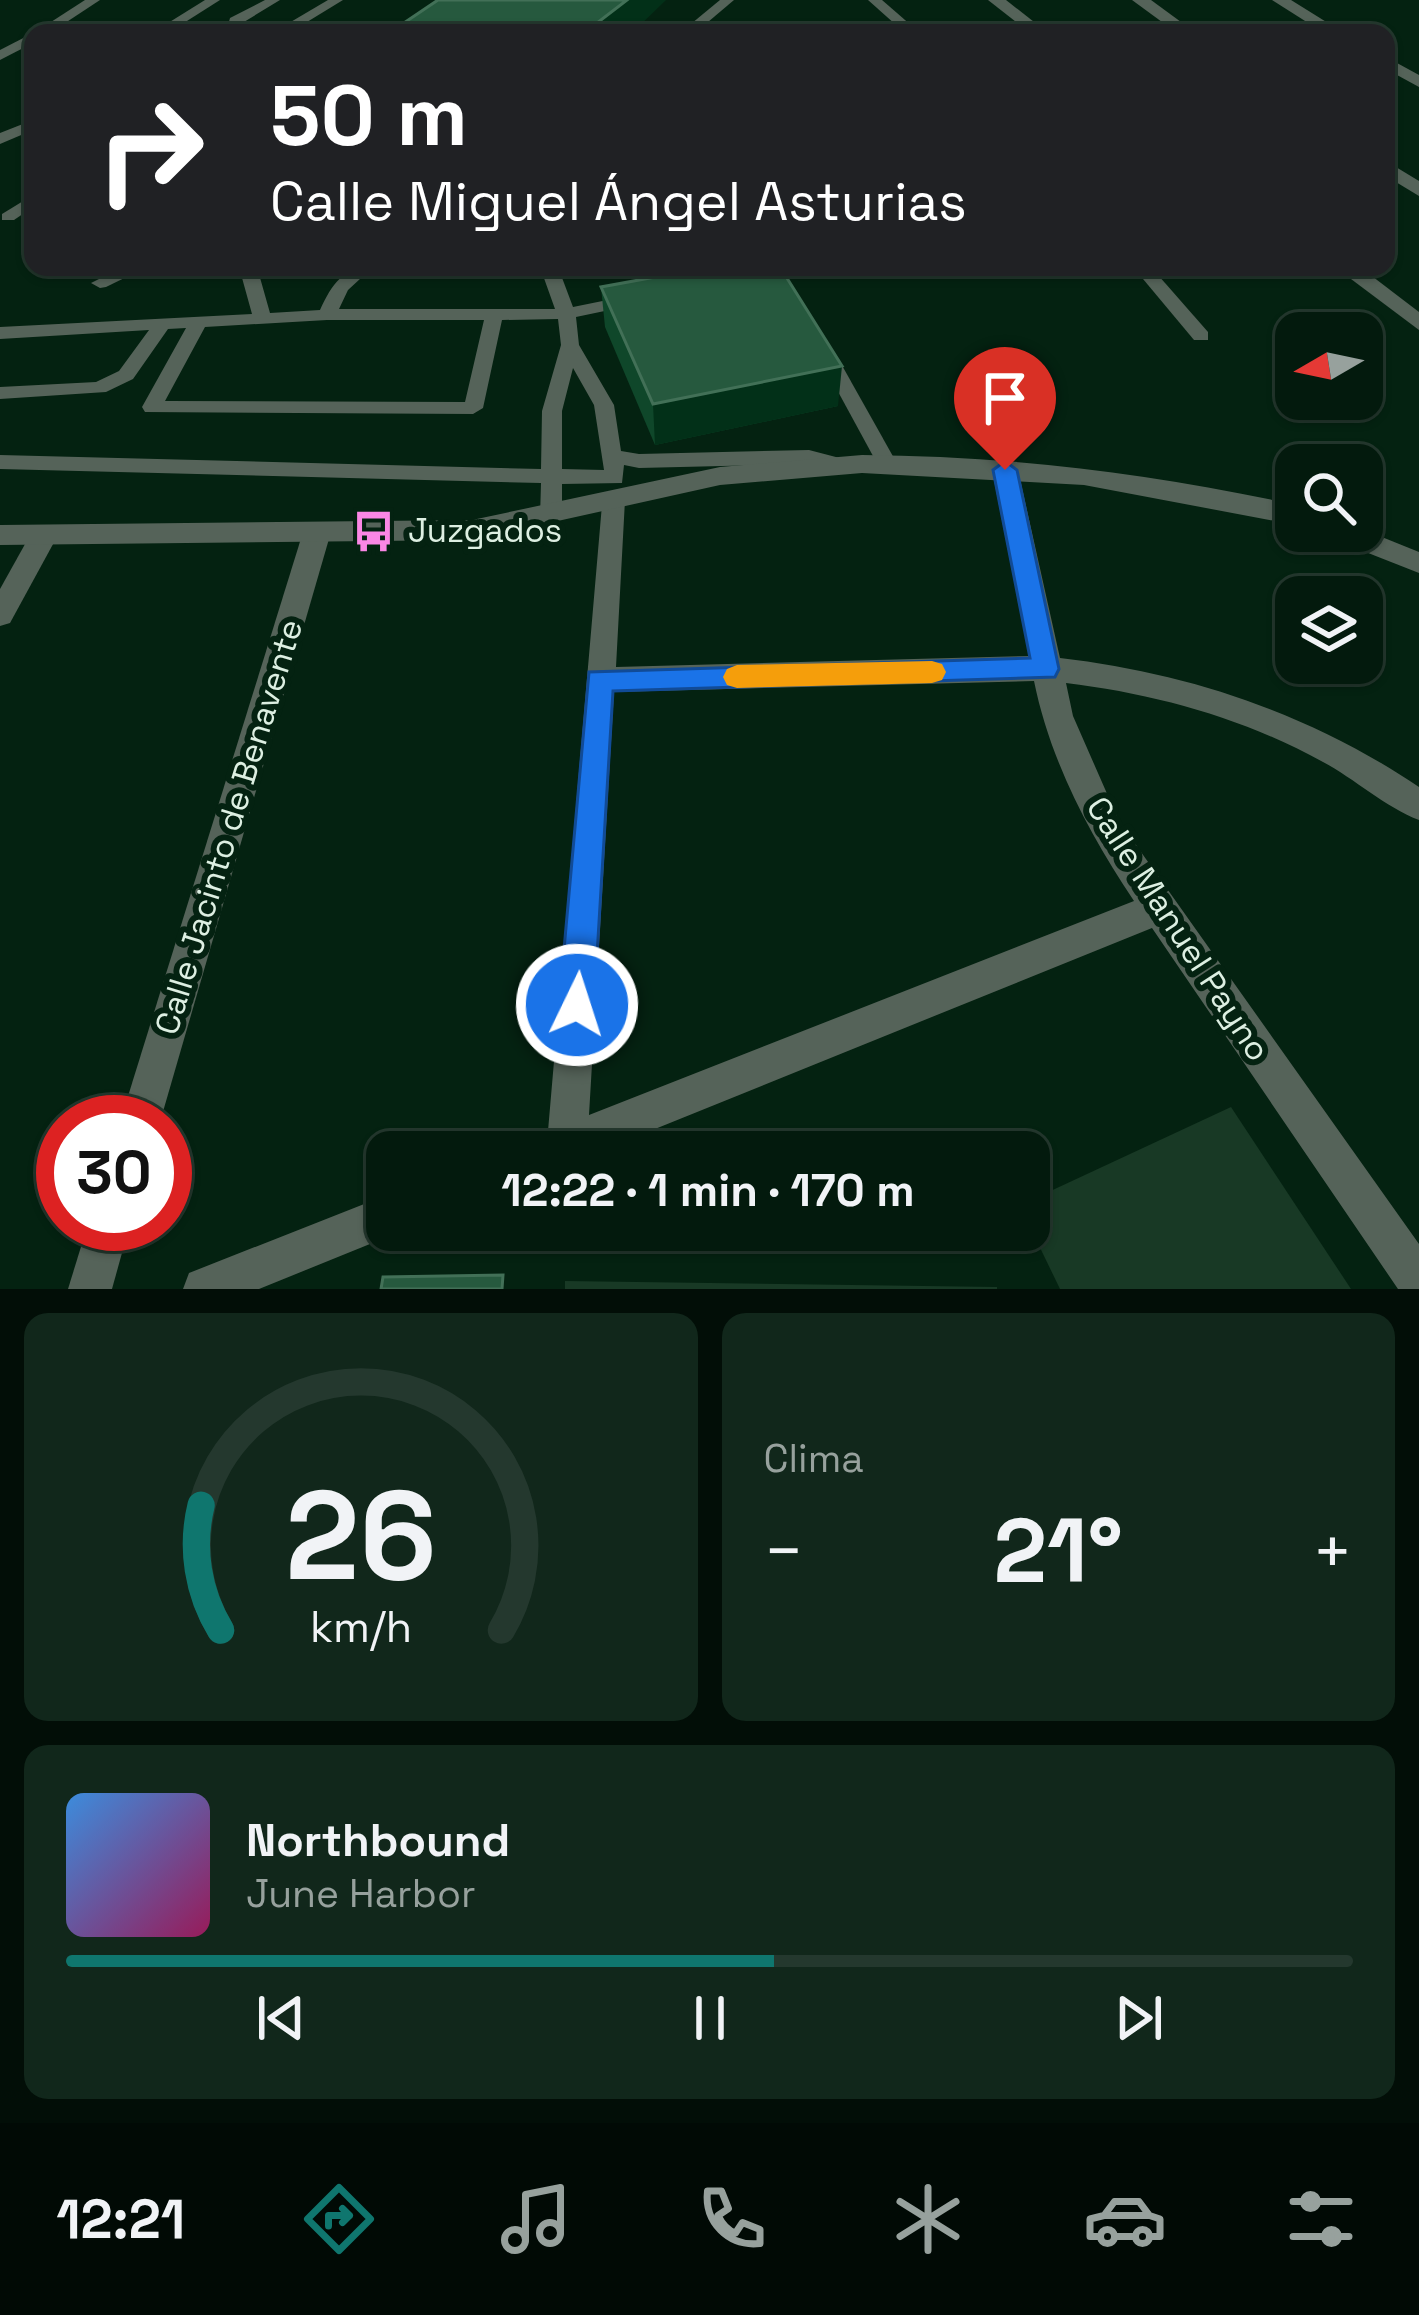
<!DOCTYPE html>
<html lang="es">
<meta charset="utf-8">
<style>
body{margin:0;font-family:"Space Grotesk",sans-serif;background:#11271b;color:#f1f3f6;height:100vh;display:flex;flex-direction:column;font-size:45px;white-space:nowrap}
*{box-sizing:border-box;margin:0}
p{font-size:39px;color:#97a19d}
.icon{flex:none;width:66px;height:66px;fill:none;stroke:currentColor;stroke-width:2;stroke-linecap:round;stroke-linejoin:round}
.map{position:relative;height:1289px;overflow:hidden}
.sheet{display:flex;flex-direction:column;gap:24px;padding:24px;background:#020e07;flex:1}
.sheet>*{flex:none}
.guide{position:absolute;left:24px;top:24px;width:1371px;height:252px;border-radius:24px;box-shadow:0 3px 9px #0004,0 0 0 3px #24382e;background:#202124;color:#fff;overflow:hidden}
.needle{width:78px;rotate:261deg}
.tools{position:absolute;left:1275px;top:312px;display:grid;gap:24px}
.tools a{display:grid;place-items:center;width:108px;height:108px;border-radius:24px;background:#031a0d;box-shadow:0 3px 9px #0004,0 0 0 3px #24382e;font-size:60px}
.speed{position:absolute;left:36px;top:1095px;display:flex;gap:24px;font-size:60px;font-weight:700;text-align:center}
.speed>*{display:grid;place-content:center;width:156px;height:156px;border-radius:50%;background:#031a0d;box-shadow:0 3px 9px #0004,0 0 0 3px #24382e;line-height:1}
.speed .limit{border:18px solid #d22;background:#fff;color:#111}
.pin{position:absolute;display:grid;place-items:center;width:102px;height:102px;color:#fff;margin:-123px -51px;border-radius:50% 50% 50% 0;rotate:-45deg;box-shadow:0 0 12px #0007}
.pin .icon{rotate:45deg}
.me{position:absolute;width:132px;margin:-66px;rotate:4deg;stroke-linejoin:round;filter:drop-shadow(0 0 9px #0008)}
.turn{display:flex;align-items:center;gap:42px;height:252px;padding:0 48px;font-size:54px}
.turn .icon{width:156px;height:156px;stroke-width:2.5}
.turn b{display:block;font-size:84px;line-height:102px}
.big{font-size:90px;font-weight:600;line-height:1.1}
.sheet .tile{flex:1;display:flex;flex-direction:column;justify-content:center;gap:18px;min-width:0;padding:0 42px;border-radius:24px;background:#11271b}
.sheet .dial{align-items:center;gap:0}
.dial svg{height:312px;overflow:visible;fill:none;stroke:#24382e;stroke-width:7;stroke-linecap:round;text-anchor:middle}
.dial text{fill:#f1f3f6;stroke:none}
.song{display:flex;align-items:center;gap:36px}
.cover{width:144px;height:144px;border-radius:18px;background:linear-gradient(135deg,hsl(210 70% 55%),hsl(330 70% 35%))}
.played{height:12px;border-radius:6px;background:linear-gradient(90deg,#0f766e 55%,#24382e 55%)}
.keys{display:flex;justify-content:space-around;direction:ltr}
.heat{display:flex;justify-content:space-between;align-items:center;font-size:66px;direction:ltr}
.sheet .tiles{flex:1;display:grid;gap:24px;grid-template-columns:1fr 1fr}
.tile:last-child{grid-column:span 2}
.trip{position:absolute;left:366px;top:1131px;width:684px;height:120px;border-radius:24px;background:#031a0d;box-shadow:0 3px 9px #0004,0 0 0 3px #24382e;font-weight:600;line-height:120px;text-align:center}
.menu{display:flex;height:192px;justify-content:space-around;align-items:center;background:#010a05;color:#97a19d}
.menu .icon{width:84px;height:84px}
.menu .active{color:#0f766e}
.menu b{font-size:54px;color:#f1f3f6}
.map>svg:first-child{display:block}
.green{fill:#183925}
.lines{fill:none;stroke-linecap:round;stroke-linejoin:round}
.service{fill:#556359;fill-rule:evenodd}
.minor{fill:#556359;fill-rule:evenodd}
.tertiary{fill:#556359;fill-rule:evenodd}
.wall{fill:#0f472a}
.shaded-wall{fill:#023018}
.building{fill:#26593e;stroke:#427057;stroke-width:3}
.route{fill:#1a73e8;stroke:#114b97;stroke-width:3}
.slow{fill:#f59e0b}
.labels{text-anchor:middle;dominant-baseline:central;stroke-width:12;stroke-linejoin:round;paint-order:stroke}
.poi-label{font-size:33px;fill:#ddefe2;stroke:#042211;text-anchor:start}
.street-label{font-size:33px;fill:#ddefe2;stroke:#042211}
</style>
<div class="map">
<svg width="1419" height="1289" viewBox="0 0 1419 1289">
<rect width="100%" height="100%" fill="#042211"/>
<g class="green">
<path d="M1231,1107l120,182h-291l-31,-64v-24z"/>
<path d="M565,1281l432,6v2h-432z"/>
</g>
<g class="lines">
<g class="service">
<path d="M85,0h15l-50,33h-16z"/>
<path d="M205,0h15l-52,33h-16z"/>
<path d="M265,0h15l-41,25 15,8 -27,-4 3,-11z"/>
<path d="M328,0h15l-54,33h-17z"/>
<path d="M720,0h14l-39,33h-15z"/>
<path d="M868,0h14l38,33h-15z"/>
<path d="M33,33v10l-33,17v-10z"/>
<path d="M33,120v10l-33,14v-11z"/>
<path d="M33,195v12l-19,13h-12v-6z"/>
<path d="M123,267h24l-41,20 -6,1 -9,-5z"/>
<path d="M239,267h18l13,46 50,-3c12,-26 23,-43 53,-43l-25,23 -9,19h216l-15,-42h18l15,40 59,-12 9,5 -3,4 -62,13 3,28 35,60 7,46 18,3 170,-4 46,12 3,5 -10,7 -39,-10 -170,4 -15,-3 -2,18 -60,1v34l-11,8 -11,-8 1,-35 -541,-14v-14l541,14 1,-58 19,-66 -3,-26 -56,1 -19,88 -10,6 -328,-2 -3,-5 44,-79 -18,1 -35,50 -27,13 -106,7v-12l96,-5 23,-11 30,-41 -149,9v-12l252,-13zM327,320h157l-19,82 -300,-1 40,-74zM573,368l21,37 10,65 -42,-1v-58z"/>
<path d="M774,267h37l-57,14 -9,-5z"/>
<path d="M1133,267h18l57,65v8h-14z"/>
<path d="M826,347l9,6 64,114 -3,5 -7,2 -10,-7 -62,-114z"/>
</g>
<g class="minor">
<path d="M988,0h18l42,33h-18z"/>
<path d="M1132,0h19l45,33h-19z"/>
<path d="M1272,0h19l53,33h-20z"/>
<path d="M1386,57l33,18v12l-33,-18z"/>
<path d="M1386,161l33,20v15l-33,-20z"/>
<path d="M1335,267h25l59,45v18z"/>
<path d="M1005,461l13,9 42,188c129,15 251,56 359,129v33c-34,-13 -64,-41 -96,-58 -80,-44 -167,-68 -257,-79l7,33 46,105 300,423v45h-21l-246,-361 -554,224h-72l6,-15 16,-6 55,-638 9,-2 13,9 -9,167 413,-11 -37,-186zM1034,681c16,79 55,153 100,220l-545,214 25,-423z"/>
<path d="M317,522l14,10 -171,590h-40l183,-590z"/>
<path d="M44,525l14,10 -48,88 -10,3v-37l34,-61z"/>
<path d="M387,1195v35l15,1 -143,58h-76l6,-16z"/>
<path d="M88,1224h42l-18,65h-44z"/>
</g>
<g class="tertiary">
<path d="M862,455c148,1 290,18 434,50v20l-212,-40 -222,-12 -142,12 -248,55 -472,5v-20l472,-5 248,-53z"/>
<path d="M1362,529l57,23v21l-89,-35 -4,-7z"/>
</g>
</g>
<path class="wall" d="M601,287l237,119 -183,39 -50,-118z"/>
<g class="shaded-wall">
<path d="M627,0h39l-34,33h-48z"/>
<path d="M842,366l-4,40 -183,39 -2,-41z"/>
</g>
<g class="building">
<path d="M438,0h189l-43,33h-195z"/>
<path d="M710,267h70l62,99 -189,38 -52,-117z"/>
<path d="M503,1275l-1,14h-121l2,-12z"/>
</g>
<path class="route" d="M1005,461l12,9 42,199 -4,8 -442,14 -19,314 -5,12 -12,5 -13,-5 -5,-12 30,-333 441,-14 -37,-188z"/>
<path class="slow" d="M932,661l10,3 4,8 -4,8 -10,3 -195,5 -10,-3 -4,-8 4,-8 10,-4z"/>
<defs>
<symbol id="bus-bare" viewBox="-9 -9 18 18"><path d="M-5-6H5V4H4V6H2V4H-2V6H-4V4H-5ZM-3.5-4V0h7V-4ZM-3.5 1.2v1.5H-2V1.2ZM2 1.2v1.5H3.5V1.2Z" fill="#fb87e5" stroke="#042211" stroke-width="2.5" paint-order="stroke"/></symbol>
</defs>
<g fill-rule="evenodd">
<use href="#bus-bare" x="344" y="502" width="59" height="59"/>
</g>
<g class="labels">
<g class="poi-label">
<text x="408" y="531">Juzgados</text>
</g>
<g class="street-label">
<text transform="translate(229 827) rotate(-73)">Calle Jacinto de Benavente</text>
<text transform="translate(1178 929) rotate(57)">Calle Manuel Payno</text>
</g>
</g>
</svg>
<div class="tools">
<a><svg class="needle" viewBox="-14 -14 28 28"><path d="M0-13l5 13h-10z" fill="#e53935"/><path d="M0 13l5-13h-10z" fill="#97a19d"/></svg></a>
<a><svg class="icon" aria-label="search" viewBox="0 0 24 24"><circle cx="10" cy="10" r="6"/><path d="M15 15l6 6"/></svg></a>
<a><svg class="icon" aria-label="layers" viewBox="0 0 24 24"><path d="M12 4l9 5-9 5-9-5zM3 14l9 5 9-5"/></svg></a>
</div>
<div class="speed"><div class="limit">30</div></div>
<div class="pin" style="left:1005px;top:470px;background:#d93025"><svg class="icon" aria-label="arrive" viewBox="0 0 24 24"><path d="M6 21V4h12l-3 4 3 4H6"/></svg></div>
<svg class="me" style="left:577px;top:1005px" viewBox="-20 -20 40 40"><circle r="17" fill="#1a73e8" stroke="#fff" stroke-width="3"/><path d="M0-11L8 9 0 5-8 9z" fill="#fff"/></svg>
<div class="trip">12:22 · 1 min · 170 m</div>
<div class="guide">
<div class="turn"><svg class="icon" aria-label="right" viewBox="0 0 24 24"><path d="M7 20v-9h11M14 6l5 5-5 5"/></svg><div><b>50 m</b>Calle Miguel Ángel Asturias</div></div>
</div>
</div>
<section class="sheet">
<div class="tiles">
<div class="tile dial"><svg viewBox="0 0 100 80">
<path d="M14 69A42 42 0 1 1 86 69"/>
<path d="M14 69A42 42 0 0 1 9 37" stroke="#0f766e"/>
<text x="50" y="56" font-size="32" font-weight="700">26</text>
<text x="50" y="72" font-size="11">km/h</text>
</svg></div>
<div class="tile"><p>Clima</p>
<div class="heat"><a>−</a><b class="big">21°</b><a>+</a></div>
</div>
<div class="tile">
<div class="song"><i class="cover"></i><div><b>Northbound</b><p>June Harbor</p></div></div>
<div class="played"></div>
<div class="keys"><svg class="icon" aria-label="previous" viewBox="0 0 24 24"><path d="M18 5L8 12l10 7zM5 5v14"/></svg><svg class="icon" aria-label="pause" viewBox="0 0 24 24"><path d="M8 5v14M16 5v14"/></svg><svg class="icon" aria-label="next" viewBox="0 0 24 24"><path d="M6 5l10 7-10 7zM19 5v14"/></svg></div>
</div>
</div>
</section>
<nav class="menu">
<b>12:21</b>
<svg class="icon active" aria-label="directions" viewBox="0 0 24 24"><path d="M12 3l9 9-9 9-9-9zM9 14v-3h6M13 9l2 2-2 2"/></svg>
<svg class="icon" aria-label="music" viewBox="0 0 24 24"><path d="M9 18V5l10-2v13"/><circle cx="6" cy="18" r="3"/><circle cx="16" cy="16" r="3"/></svg>
<svg class="icon" aria-label="phone" viewBox="0 0 24 24"><path d="M5 4h4l2 5-3 2q2 4 5 5l2-3 5 2v4C11 20 4 13 5 4z"/></svg>
<svg class="icon" aria-label="climate" viewBox="0 0 24 24"><path d="M12 3v18M4 7l16 10M4 17L20 7"/></svg>
<svg class="icon" aria-label="car" viewBox="0 0 24 24"><path d="M5 17H2v-5l4-1 3-4h7l3 4 3 1v5h-3M9 17h6M6 11h13"/><circle cx="7" cy="17" r="2"/><circle cx="17" cy="17" r="2"/></svg>
<svg class="icon" aria-label="filters" viewBox="0 0 24 24"><path d="M4 7h16M4 17h16"/><circle cx="9" cy="7" r="2"/><circle cx="15" cy="17" r="2"/></svg>
</nav>
